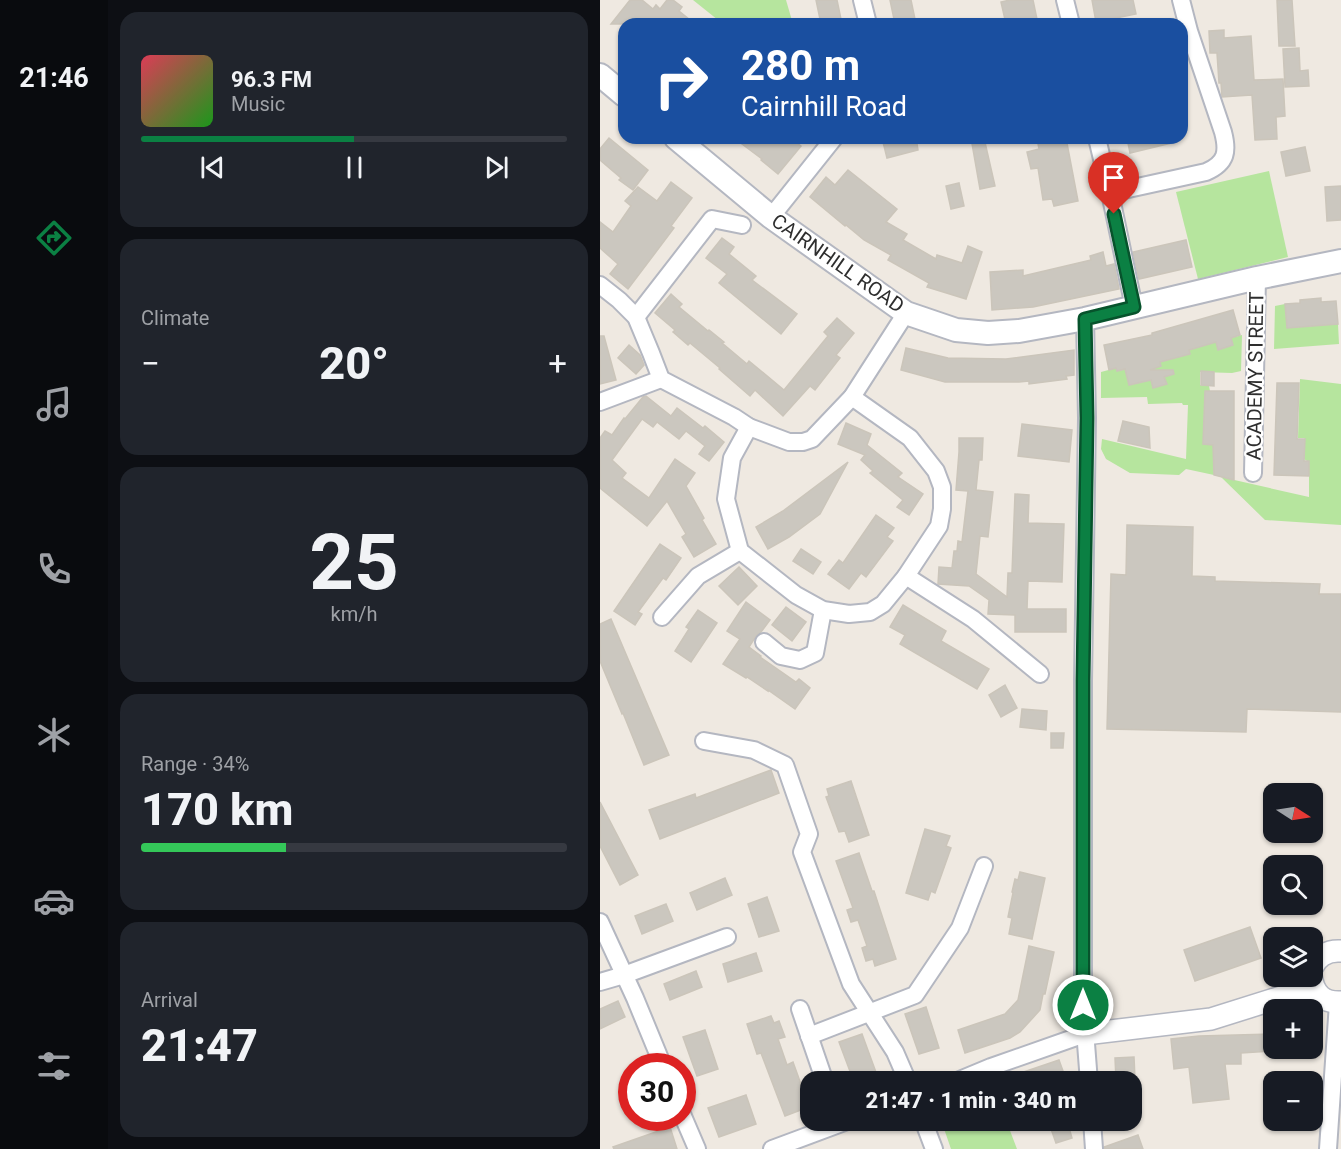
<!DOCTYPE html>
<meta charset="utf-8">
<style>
body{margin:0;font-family:Roboto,sans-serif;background:#20242c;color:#f1f3f6;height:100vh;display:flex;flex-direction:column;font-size:22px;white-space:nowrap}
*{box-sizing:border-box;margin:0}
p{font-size:20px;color:#9ea1a6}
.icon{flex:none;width:33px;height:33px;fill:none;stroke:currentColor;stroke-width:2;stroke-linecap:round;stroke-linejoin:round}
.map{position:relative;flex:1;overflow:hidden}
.drawer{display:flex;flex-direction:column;gap:12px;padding:12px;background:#0d0f14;width:492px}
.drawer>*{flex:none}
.hud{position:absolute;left:18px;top:18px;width:570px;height:126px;border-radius:18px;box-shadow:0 2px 4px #0004;background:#1a4fa0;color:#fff;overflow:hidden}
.needle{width:39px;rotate:102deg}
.buttons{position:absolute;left:663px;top:783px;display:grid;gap:12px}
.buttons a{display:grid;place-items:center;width:60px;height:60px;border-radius:12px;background:#171b24;box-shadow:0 2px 4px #0004;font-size:30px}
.speed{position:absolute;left:18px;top:1053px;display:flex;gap:12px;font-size:30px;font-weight:700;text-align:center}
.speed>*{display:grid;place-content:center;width:78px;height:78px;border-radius:50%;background:#171b24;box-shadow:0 2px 4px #0004;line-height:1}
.speed .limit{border:9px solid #d22;background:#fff;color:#111}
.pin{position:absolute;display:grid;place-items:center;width:51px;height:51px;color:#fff;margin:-62px -26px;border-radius:50% 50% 50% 0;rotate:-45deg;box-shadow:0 0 6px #0007}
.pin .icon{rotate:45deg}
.me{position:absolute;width:66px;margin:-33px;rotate:0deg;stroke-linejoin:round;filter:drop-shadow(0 0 4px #0008)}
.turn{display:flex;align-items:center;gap:21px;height:126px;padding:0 24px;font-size:27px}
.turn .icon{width:78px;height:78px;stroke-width:2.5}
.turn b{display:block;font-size:42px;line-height:51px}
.big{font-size:45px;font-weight:800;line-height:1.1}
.drawer .widget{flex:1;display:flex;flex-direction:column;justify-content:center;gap:9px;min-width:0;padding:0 21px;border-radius:18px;background:#20242c}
.drawer .dial{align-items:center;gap:0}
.dial b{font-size:78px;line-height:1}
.song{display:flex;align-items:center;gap:18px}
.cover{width:72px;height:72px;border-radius:9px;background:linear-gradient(135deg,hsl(350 70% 55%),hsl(120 70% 35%))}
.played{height:6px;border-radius:3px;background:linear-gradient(90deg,#0b8043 50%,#363941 50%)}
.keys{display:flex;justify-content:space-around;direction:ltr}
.heat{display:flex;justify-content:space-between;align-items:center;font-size:33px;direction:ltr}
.charge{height:9px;border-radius:4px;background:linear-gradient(90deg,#34c759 34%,#363941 0)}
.trip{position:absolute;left:200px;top:1071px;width:342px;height:60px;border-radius:18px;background:#171b24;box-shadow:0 2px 4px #0004;font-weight:800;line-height:60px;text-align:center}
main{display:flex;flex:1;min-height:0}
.dock{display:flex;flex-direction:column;width:108px;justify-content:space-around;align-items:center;background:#090b0e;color:#9ea1a6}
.dock .icon{width:42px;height:42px}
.dock .selected{color:#0b8043}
.dock b{font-size:27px;color:#f1f3f6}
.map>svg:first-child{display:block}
.green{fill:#b6e59e}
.building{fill:#cbc7bf;stroke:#cbc5ba;stroke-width:1.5}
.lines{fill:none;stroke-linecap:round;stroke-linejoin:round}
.minor-casing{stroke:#b4b7c1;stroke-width:20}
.tertiary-casing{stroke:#b4b7c1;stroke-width:24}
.secondary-casing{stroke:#b4b7c1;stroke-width:26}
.minor{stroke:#fff;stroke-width:16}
.tertiary{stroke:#fff;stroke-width:21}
.secondary{stroke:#fff;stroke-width:22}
.route-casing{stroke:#07532c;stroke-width:15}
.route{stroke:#0b8043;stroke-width:10}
.labels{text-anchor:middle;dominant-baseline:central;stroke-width:4.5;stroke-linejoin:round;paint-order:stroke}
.street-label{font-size:20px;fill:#2e2e2e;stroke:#fff}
</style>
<main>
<nav class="dock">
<b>21:46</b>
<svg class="icon selected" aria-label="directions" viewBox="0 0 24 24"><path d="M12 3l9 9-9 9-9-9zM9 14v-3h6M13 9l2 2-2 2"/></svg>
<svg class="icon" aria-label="music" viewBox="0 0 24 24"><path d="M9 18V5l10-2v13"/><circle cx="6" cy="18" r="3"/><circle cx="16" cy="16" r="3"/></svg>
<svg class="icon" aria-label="phone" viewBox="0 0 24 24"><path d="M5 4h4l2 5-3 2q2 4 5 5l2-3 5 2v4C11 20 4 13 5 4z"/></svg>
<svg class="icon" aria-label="climate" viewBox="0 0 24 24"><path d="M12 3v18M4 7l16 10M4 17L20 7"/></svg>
<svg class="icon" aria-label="car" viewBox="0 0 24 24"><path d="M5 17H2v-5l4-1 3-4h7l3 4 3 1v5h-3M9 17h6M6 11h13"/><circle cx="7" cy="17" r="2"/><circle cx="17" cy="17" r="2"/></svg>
<svg class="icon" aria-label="filters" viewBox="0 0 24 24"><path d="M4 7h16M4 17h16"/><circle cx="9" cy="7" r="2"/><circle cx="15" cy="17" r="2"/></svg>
</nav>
<section class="drawer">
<div class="widget">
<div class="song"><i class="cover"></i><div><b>96.3 FM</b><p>Music</p></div></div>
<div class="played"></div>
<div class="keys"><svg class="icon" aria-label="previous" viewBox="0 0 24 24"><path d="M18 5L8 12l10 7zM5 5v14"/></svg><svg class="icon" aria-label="pause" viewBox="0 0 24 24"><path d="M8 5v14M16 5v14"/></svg><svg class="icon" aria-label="next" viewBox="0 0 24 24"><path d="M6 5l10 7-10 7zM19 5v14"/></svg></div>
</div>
<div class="widget"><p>Climate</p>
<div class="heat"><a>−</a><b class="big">20°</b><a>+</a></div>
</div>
<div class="widget dial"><b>25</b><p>km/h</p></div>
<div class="widget"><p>Range · 34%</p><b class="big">170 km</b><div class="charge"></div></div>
<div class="widget"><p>Arrival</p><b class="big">21:47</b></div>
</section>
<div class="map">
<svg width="741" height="1149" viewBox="0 0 741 1149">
<rect width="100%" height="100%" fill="#efe9e1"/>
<g class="green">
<path d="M93,0h93l7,24h-70z"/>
<path d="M669,171l19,86 -90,22 -22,-87z"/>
<path d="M685,304l2,24 51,-4 1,20 -65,5 1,-43z"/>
<path d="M642,335l-1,36 -9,2 -32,-1v13l9,1 1,5h-5l8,41h-10v12l10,1 1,30 -28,-6 -7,6 -49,-2 -24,-14 -5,-10 1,-10 84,20 2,-54h-5l-1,-2 -34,1 -1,-7 -46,1v-26l15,-4 2,3 11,-3 2,12 -3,1 1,4 11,-3 -4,-18c19,-1 36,-5 53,-10l-1,-5 28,-7 3,7 13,-4 -1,-7z"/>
<path d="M700,379l41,5v141l-76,-5 -44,-43 88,20v-35l-9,-5 4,-1 1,-17 -1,-1h-6z"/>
<path d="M341,1120l61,1 2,6 5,1 8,21h-66z"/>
</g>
<g class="building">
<path d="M30,0h12l11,9 3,-4 4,4 7,-9h6l9,7 -3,4 16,13h-84z"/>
<path d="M216,0h21l5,24h-21z"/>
<path d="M290,0h21l5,24h-21z"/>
<path d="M410,0h23l5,24h-32l-5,-22z"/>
<path d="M492,0h41l3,14 -40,8z"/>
<path d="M677,0h15l3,46h-16z"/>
<path d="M624,30v8l27,-2 3,44 29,-1 2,37 -9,1 1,22 -22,1 -3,-45 -30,2 -1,-14h-2l-2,-30h-7l-1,-22z"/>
<path d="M699,48l1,23 8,-1 1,16 -24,1 -2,-38z"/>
<path d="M9,138l39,32 -15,20 -14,-10 2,-2 -21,-18v-11z"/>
<path d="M134,138h57l10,8 -23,28 -17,-14 1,-1z"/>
<path d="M282,138h34l2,12 -31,8z"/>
<path d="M371,138h13l11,48 -15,3z"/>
<path d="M437,138h29l12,63 -24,5 -2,-7 -9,1 -5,-32 -7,1 -4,-17 12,-3z"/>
<path d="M527,138h45v5l-42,10z"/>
<path d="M705,147l5,24 -24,5 -5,-24z"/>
<path d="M248,170l49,39 -11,13 21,12 -4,6 33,19 1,-4 25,8 6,-17 14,6 -16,47 -39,-12 2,-4 -41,-23 3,-5 -27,-15 -18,-15 -1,1 -35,-29 16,-20 9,8z"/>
<path d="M71,182l21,16 -21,28 3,2 -46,61 -18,-15 8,-10 -18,-16v-26l13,10 18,-26 -6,-5 13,-14 19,14z"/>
<path d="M359,183l5,23 -13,3 -5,-23z"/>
<path d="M741,186v34l-14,1 -2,-34z"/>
<path d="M122,238l12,9 -5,7 27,22 -4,4 45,34 -16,20 -62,-51 8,-9 -21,-16z"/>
<path d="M586,240l6,27 -53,12 -6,-27z"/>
<path d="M503,252l3,14 8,-2 5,25 -86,18 -41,3 -2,-38 33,-2v6l68,-16 -1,-4z"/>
<path d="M71,294l11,10 -3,3 29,24 1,-1 15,12 -2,1 25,21 2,-3 35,29 44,-54 -4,-4 13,-14 17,15 -18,22 4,3 -25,32 -5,-4 -27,30 -28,-26 -5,6 -31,-27 1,-1 -30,-25 -2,2 -15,-13 2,-2 -20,-17z"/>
<path d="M721,298v4l15,-1 2,23 -51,4 -2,-24 15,-1v-3z"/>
<path d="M633,310l7,25 -9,3 2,7 -15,5 -2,-8 -27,8 1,4 -30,8 1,4 -11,4h23l1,4 -10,3 3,7 -14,4 -2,-8 -22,5 -4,-16 -8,2 -1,-3 -7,2 -5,-25 48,-10v-2z"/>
<path d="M0,336h4l12,44 -16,4z"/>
<path d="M29,345l11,10 4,10 -8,9 -18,-16z"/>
<path d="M306,348l42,10 58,1 68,-9v25l-8,1 1,3 -38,5v-3l-10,1h-74l-44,-12z"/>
<path d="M601,371l13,1v14l-13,-1z"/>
<path d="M677,383h22l-2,56h8l-1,22h5v15l-35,-1z"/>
<path d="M605,391h29v89l-20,-5 -1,-30 -10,-1z"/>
<path d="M46,396l25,20 6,-8 26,20 2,-2 19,16 -15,19 -10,-7 6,-8 -19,-15 -7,8 -22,-17 -4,5 -11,-8 -30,41 14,13 -4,5 27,20 26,-39 20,14 -9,13 18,32 -2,2 14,24 -22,13 -12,-20 4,-3 -19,-33 -20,25 -47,-38v-50l5,-7 7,4 12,-17 1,1 18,-22z"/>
<path d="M523,421l26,6 1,21 -32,-7z"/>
<path d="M246,423l25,11 -4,11 35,28 -4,4 25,17 -14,21 -12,-8 6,-7 -33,-27 3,-2 -12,-11 4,-5 -27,-11z"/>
<path d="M422,424l50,6 -3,32 -51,-6z"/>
<path d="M359,438h24l-1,22h-3l-3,30 17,2 -5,45 -8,-1 -4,38 31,23 1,-24h4l3,-79 14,1 -1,28 36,1 -2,58 -34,-1 -1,28h39v23h-51v-17l-27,-1 1,-14 -20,-14 -31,-2 1,-17 13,1 2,-17h3l1,-10 4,1 6,-51 -12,-1 3,-38z"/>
<path d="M248,462l-28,52 -31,23 -21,12 -12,-22 27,-16z"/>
<path d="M276,515l18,13 -7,9 6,4 -27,36 -5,-4 -12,16 -21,-15 11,-14 4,3z"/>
<path d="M527,525l66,2 -1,49 23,1v4l105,3 -1,10h22v118l-94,-3 -1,23 -139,-3 4,-155 15,1z"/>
<path d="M60,544l21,14 -15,22 -3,-2 -25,34 4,2 -7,11 -21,-14z"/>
<path d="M201,549l20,13 -8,12 -20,-13z"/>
<path d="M139,567l18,19 -19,19 -19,-19z"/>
<path d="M146,602l24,18 -9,12 -5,4 -7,11 12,9 -1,1 36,25 3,-3 11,9 -15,21 -27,-19v1l-21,-14 -1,1 -23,-14 17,-25 -13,-8z"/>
<path d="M303,605l43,26 -5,10 48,28 -12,20 -77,-45 5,-9 -15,-8z"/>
<path d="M186,607l20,15 -14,19 -20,-16z"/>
<path d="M98,610l19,13 -26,39 -16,-11 14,-22 -3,-2z"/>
<path d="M11,619l58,136 -25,10 -21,-52 -1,1 -22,-53v-37z"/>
<path d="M405,685l12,23 -16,9 -12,-22z"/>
<path d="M422,709l25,2 -1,19 -26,-3z"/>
<path d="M451,733h13l-1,15h-12z"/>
<path d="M171,770l8,23 -119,46 -11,-29 46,-16 1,4z"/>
<path d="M251,781l18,54 -20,7 -4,-11 -6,1 -13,-35 3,-1 -2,-7z"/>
<path d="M0,802l38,73 -18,10 -20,-39z"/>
<path d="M325,829l25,7 -4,10 5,2 -16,45 -4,-2 -3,9 -22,-7z"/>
<path d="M259,853l13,38h2l22,68 -21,7 -2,-7 -7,2 -4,-13 5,-2 -9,-26 -7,2 -4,-12 6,-2 -17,-47z"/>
<path d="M420,872l25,6 -13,61 -23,-5 3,-16 -4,-1 5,-24 -1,-1 3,-13 3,1z"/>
<path d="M125,878l7,17 -35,15 -7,-17z"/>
<path d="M167,897l12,34 -20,6 -11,-33z"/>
<path d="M66,904l7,17 -31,13 -7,-18z"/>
<path d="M650,927l11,31 -66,23 -11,-31z"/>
<path d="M429,946l25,6 -9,42h-2l-3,16 -20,22 -10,6 -45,15 -7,-23 47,-16 13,-14z"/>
<path d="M156,953l6,18 -34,11 -5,-18z"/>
<path d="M96,971l6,16 -32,13 -6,-16z"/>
<path d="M18,1001l7,16 -25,12v-20z"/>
<path d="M326,1007l13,41 -20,6 -14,-40z"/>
<path d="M171,1016l3,7 5,-2 6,16 -7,2 9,26 6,-3 9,25 2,-1 5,14 -5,2 2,6 -21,8 -24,-63 -4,1 -10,-30z"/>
<path d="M105,1030l13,39 -21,7 -14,-39z"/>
<path d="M262,1034l15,41 -17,7h-6l-15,-40z"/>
<path d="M674,1034v17l-33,2v11h-16l4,35 -36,4 -4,-36 -15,2 -3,-30 28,-3z"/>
<path d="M534,1057l1,22 -19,1 -1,-22z"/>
<path d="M459,1060l8,22h-64v-3z"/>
<path d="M146,1095l10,29 -37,13 -11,-29z"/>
<path d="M467,1121l5,17 -16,5 -6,-17z"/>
<path d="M70,1127l7,22h-63l-1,-2z"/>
<path d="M538,1135l5,14h-39v-2z"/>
</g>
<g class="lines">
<defs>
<g id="minor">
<path d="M262,0l6,24"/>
<path d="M465,0l6,24"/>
<path d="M497,138l13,55 24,114"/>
<path d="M510,193l96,-21c21,-9 22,-21 17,-40l-34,-101 -8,-31"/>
<path d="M171,217l63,-79"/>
<path d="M0,285l19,15 17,17 15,36 10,26 73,38 15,10 40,15h14l9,-3 40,-42 54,-84"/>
<path d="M36,317l76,-98 30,6"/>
<path d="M485,319l2,99 -4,263v324l6,77"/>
<path d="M0,402l61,-23"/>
<path d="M149,427l-17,31 -6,41 14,52 56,44 27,15 26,4 21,-2 13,-8 23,-28 33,-50 3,-17v-22l-6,-16 -26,-33 -58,-41"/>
<path d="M653,473l4,-195"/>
<path d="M306,576l67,43 67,55"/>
<path d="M62,617l36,-41 42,-25"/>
<path d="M164,642l17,14 19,4 15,-7 8,-43"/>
<path d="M104,741l50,9 31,15 24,69 -7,18 49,132 44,68 13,30"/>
<path d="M0,922l35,76 28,68"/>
<path d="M0,982l24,-7 103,-38"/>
<path d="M200,1009l25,73"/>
<path d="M209,1036l106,-41 45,-67 24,-62"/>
<path d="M355,1082l36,-15 94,-33"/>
<path d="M82,1114l15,35"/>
<path d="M323,1120l11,29"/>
<path d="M492,1120l2,29"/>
<path d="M172,1149l78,-29"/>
<path d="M728,1149l10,-146"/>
</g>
<g id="tertiary">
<path d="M712,968c5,-12 16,-18 29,-17"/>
<path d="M711,976c3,18 12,27 30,26"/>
<path d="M485,1034l126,-15 102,-32"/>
</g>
<g id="secondary">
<path d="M0,75l24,20"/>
<path d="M76,138l95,79 135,96 50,17 32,3 31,-2 66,-12 172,-41 84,-17"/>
</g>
</defs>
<use href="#minor" class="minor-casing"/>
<use href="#tertiary" class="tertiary-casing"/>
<use href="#secondary" class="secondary-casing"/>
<use href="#minor" class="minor"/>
<use href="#tertiary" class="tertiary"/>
<use href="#secondary" class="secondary"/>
</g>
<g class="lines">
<defs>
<path id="route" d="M483,1005v-324l4,-263 -2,-99 49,-12 -20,-93"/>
</defs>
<use href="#route" class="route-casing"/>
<use href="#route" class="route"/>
</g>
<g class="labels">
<g class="street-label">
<text transform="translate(238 263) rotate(35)">CAIRNHILL ROAD</text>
<text transform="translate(655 376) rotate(-89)">ACADEMY STREET</text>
</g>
</g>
</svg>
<div class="buttons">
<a><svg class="needle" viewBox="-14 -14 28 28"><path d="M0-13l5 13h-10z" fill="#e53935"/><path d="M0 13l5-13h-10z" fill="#9ea1a6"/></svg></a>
<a><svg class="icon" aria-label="search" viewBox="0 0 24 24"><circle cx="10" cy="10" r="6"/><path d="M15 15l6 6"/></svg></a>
<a><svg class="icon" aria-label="layers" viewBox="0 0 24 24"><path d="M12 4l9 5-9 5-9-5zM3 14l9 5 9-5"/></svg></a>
<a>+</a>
<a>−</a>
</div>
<div class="speed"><div class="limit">30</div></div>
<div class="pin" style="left:514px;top:214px;background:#d93025"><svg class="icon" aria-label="arrive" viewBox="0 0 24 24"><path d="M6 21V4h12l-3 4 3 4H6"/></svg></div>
<svg class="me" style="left:483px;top:1005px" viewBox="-20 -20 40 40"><circle r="17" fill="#0b8043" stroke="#fff" stroke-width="3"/><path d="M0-11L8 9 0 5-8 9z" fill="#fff"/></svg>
<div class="trip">21:47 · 1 min · 340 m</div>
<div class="hud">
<div class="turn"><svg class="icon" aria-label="right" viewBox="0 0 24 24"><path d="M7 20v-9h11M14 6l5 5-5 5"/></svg><div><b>280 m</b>Cairnhill Road</div></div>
</div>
</div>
</main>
